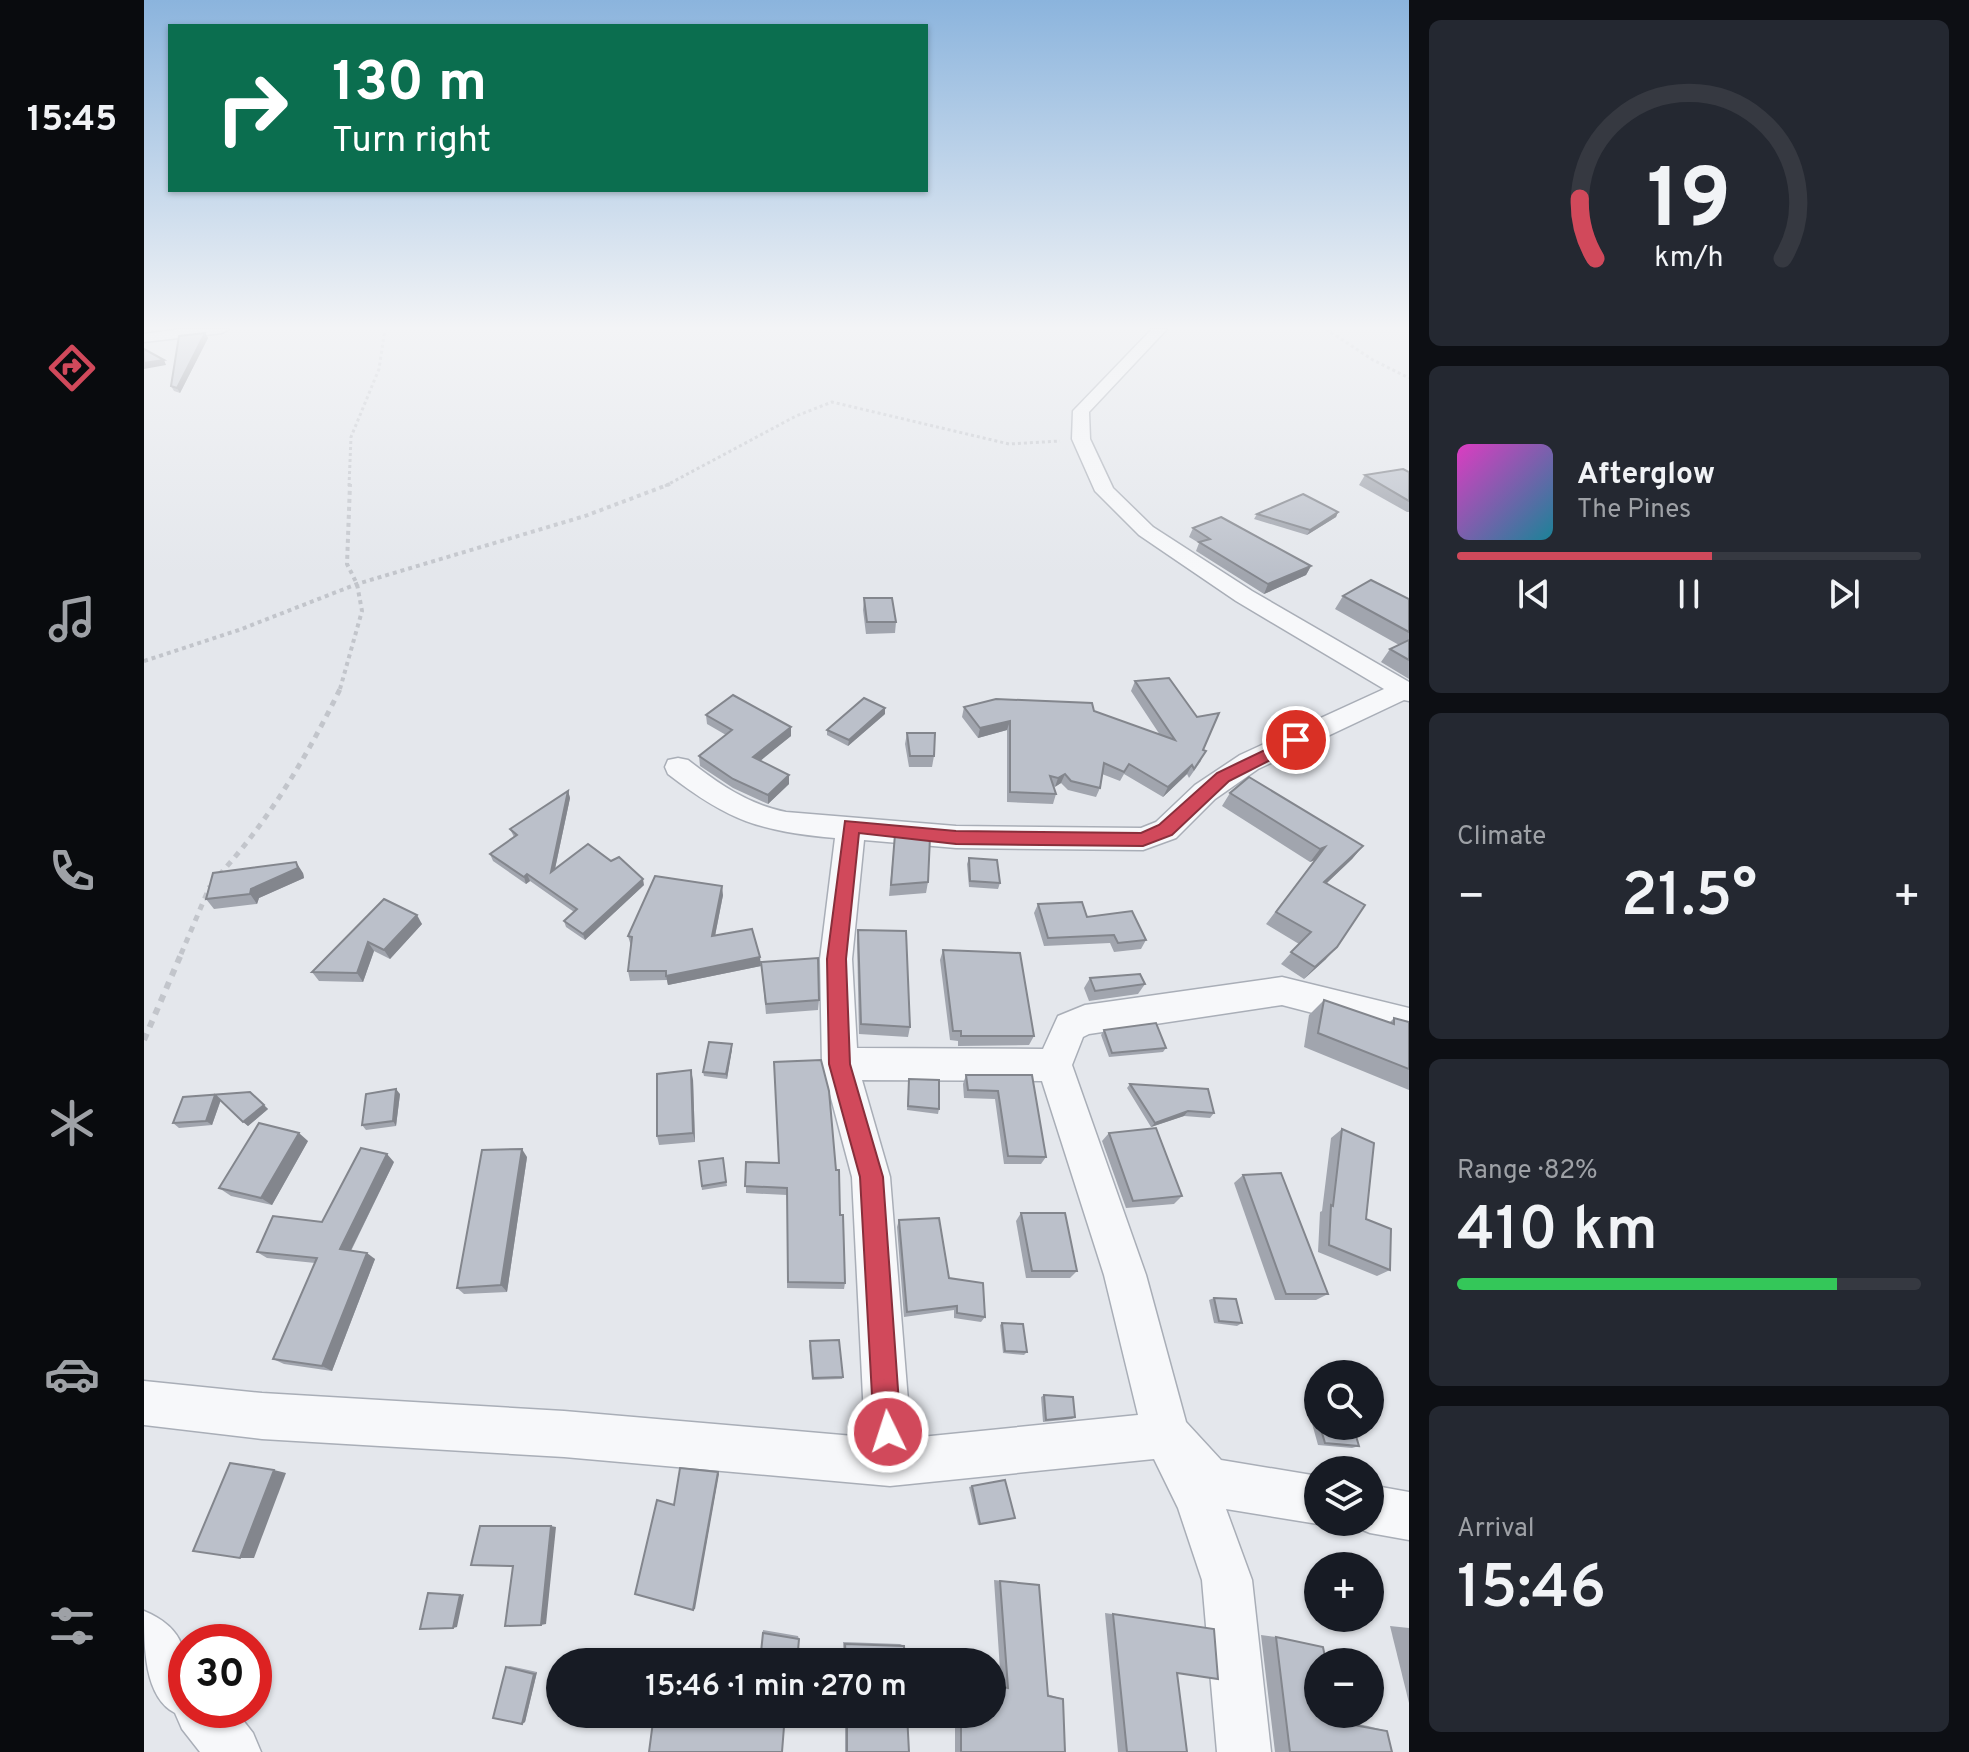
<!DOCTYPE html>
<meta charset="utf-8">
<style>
body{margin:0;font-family:Overpass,sans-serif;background:#242831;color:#f1f3f6;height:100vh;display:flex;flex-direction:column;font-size:30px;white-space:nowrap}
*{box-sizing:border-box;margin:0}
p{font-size:26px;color:#9ea1a6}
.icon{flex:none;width:44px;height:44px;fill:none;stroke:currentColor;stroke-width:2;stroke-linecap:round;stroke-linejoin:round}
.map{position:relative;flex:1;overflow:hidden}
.details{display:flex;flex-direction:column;gap:20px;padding:20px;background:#0d0f14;width:560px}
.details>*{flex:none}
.banner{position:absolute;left:24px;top:24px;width:760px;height:168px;border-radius:0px;box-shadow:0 2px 6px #0004;background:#0b6e4f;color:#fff;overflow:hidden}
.controls{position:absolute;left:1160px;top:1360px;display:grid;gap:16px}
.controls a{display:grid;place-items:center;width:80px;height:80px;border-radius:50%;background:#171b24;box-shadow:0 2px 6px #0004;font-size:40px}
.speed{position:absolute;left:24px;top:1624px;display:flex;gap:16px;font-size:40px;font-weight:700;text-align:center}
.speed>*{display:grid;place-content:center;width:104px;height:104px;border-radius:50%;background:#171b24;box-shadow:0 2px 6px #0004;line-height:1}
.speed .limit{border:12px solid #d22;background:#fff;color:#111}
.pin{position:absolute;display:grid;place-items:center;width:68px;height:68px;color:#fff;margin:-34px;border:4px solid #fff;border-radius:50%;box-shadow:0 2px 8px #0007}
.me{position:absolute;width:88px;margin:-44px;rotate:356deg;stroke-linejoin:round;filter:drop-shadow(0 0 6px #0008)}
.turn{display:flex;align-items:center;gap:28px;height:168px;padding:0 32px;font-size:36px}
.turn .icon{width:104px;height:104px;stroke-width:2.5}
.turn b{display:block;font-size:56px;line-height:68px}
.big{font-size:60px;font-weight:600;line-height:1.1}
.details .widget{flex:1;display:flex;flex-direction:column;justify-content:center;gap:12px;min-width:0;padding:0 28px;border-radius:12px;background:#242831}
.details .dial{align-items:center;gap:0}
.dial svg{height:208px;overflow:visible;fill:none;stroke:#363941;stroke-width:7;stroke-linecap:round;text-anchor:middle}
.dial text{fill:#f1f3f6;stroke:none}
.song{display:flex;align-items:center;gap:24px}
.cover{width:96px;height:96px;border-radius:12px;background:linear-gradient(135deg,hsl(310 70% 55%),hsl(190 70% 35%))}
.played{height:8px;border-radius:4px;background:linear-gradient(90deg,#d1495b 55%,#363941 55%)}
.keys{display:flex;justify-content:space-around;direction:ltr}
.heat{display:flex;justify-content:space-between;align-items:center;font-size:44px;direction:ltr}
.charge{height:12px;border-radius:6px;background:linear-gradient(90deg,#34c759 82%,#363941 0)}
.trip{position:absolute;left:402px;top:1648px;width:460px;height:80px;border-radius:40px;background:#171b24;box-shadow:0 2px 6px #0004;font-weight:600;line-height:80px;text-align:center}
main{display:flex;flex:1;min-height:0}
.tabs{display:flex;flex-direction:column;width:144px;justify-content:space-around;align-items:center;background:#090b0e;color:#9ea1a6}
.tabs .icon{width:56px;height:56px}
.tabs .on{color:#d1495b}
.tabs b{font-size:36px;color:#f1f3f6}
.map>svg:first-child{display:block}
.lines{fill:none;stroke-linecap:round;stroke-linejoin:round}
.minor-casing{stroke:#a9aeb7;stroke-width:3}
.path-far3{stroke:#c2c5cb;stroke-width:3;stroke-dasharray:3 3;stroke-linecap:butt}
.path-far2{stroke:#c2c5cb;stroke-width:4;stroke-dasharray:4 4;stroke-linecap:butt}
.path-far1{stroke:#c2c5cb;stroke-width:5;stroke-dasharray:6 6;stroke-linecap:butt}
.path{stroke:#c2c5cb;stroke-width:6;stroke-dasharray:7 7;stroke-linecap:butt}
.minor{fill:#f7f8fa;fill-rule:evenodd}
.wall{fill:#a1a5ae}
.shaded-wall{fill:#83868d}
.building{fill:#bbc0ca;stroke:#83868d;stroke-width:2}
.route{fill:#d1495b;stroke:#882f3b;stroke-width:2}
</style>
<main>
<nav class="tabs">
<b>15:45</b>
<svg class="icon on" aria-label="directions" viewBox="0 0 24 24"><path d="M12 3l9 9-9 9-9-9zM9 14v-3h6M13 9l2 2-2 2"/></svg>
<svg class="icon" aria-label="music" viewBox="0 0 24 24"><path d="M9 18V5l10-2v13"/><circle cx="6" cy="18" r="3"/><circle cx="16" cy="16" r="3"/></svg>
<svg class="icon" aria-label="phone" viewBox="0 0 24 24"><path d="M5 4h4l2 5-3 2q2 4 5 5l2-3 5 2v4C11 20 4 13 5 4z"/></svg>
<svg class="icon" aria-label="climate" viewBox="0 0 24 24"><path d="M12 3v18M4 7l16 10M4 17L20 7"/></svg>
<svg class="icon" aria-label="car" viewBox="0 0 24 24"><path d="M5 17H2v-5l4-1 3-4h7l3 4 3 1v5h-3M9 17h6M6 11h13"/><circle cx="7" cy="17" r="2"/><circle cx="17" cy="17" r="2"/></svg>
<svg class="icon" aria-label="filters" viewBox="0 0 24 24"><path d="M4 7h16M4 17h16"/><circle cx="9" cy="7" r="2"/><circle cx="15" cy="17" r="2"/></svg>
</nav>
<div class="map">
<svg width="1265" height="1752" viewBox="0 0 1265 1752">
<rect width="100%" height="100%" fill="#e4e7ec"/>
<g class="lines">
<defs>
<g id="minor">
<path d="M37,329h48l-7,4 -78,9v-8z"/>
<path d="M1008,329h15l-78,83 1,27 23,49 40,39 99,64 157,91v19l-5,-1 -146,69 -43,30 -39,39 -33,12 -187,-2 -92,-8 -12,119 5,89 186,1 15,-33 27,-11 197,-28 127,31v30l-127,-33 -193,29 -6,3 -11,28 74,210 40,147 35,38 97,16v46h5l-5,2 -92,-15 26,71 19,172h-54l-15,-172 -24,-72 -24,-49 -264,27 -326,-29 -302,-18 -118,-14v-44l118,12 302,18 301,26 -13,-260 -30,-113 -2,-105 15,-121c-76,-7 -106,-17 -167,-64l-3,-7 3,-7 10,-2 10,2c31,24 59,44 98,52l170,14 185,2 15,-6 39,-37 45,-30 144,-66 -148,-88 -97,-66 -44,-44 -23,-52 1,-28zM718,1080l180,1 62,194 34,140 -227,23 -21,-261z"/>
<path d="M1226,1485l39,7v48l-39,-7 -17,-7 -2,-4h19z"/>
<path d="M0,1611c50,21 42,53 42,99h49l18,23 8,19h-61l-18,-23 -7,-16c-31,-16 -31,-67 -31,-102z"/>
</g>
</defs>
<use href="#minor" class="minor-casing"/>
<g class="path-far3">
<path d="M1182,329l47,31 36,18"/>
<path d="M205,486l2,-49 28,-68 6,-40"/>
<path d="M521,486l131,-70 36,-14 177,42 51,-3"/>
</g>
<g class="path-far2">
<path d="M0,661l95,-31 118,-46 228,-68 85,-32"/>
<path d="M196,689l22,-78 -5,-27 -10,-20 3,-80"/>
</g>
<g class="path-far1">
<path d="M75,875c50,-54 90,-122 122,-188"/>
<path d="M37,954l29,-68"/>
</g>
<path class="path" d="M0,1040l38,-88"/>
<use href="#minor" class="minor"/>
</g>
<g class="wall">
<path d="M61,333l3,5 -28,55 -6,-2 -3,-5z"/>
<path d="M1265,472v40h-2l-48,-27 6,-10z"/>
<path d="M1194,512l-2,5 -29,18 -53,-16 3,-5z"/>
<path d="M1049,528l118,38 -5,9 -42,19 -68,-43 3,-8 -10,-6z"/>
<path d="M1199,596l66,3v80l-28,-17 9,-13 9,-4 -64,-36z"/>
<path d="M720,598l32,24 -1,11 -29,1 -3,-24z"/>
<path d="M991,681l68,69 -2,11 -12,17 -2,-4 -24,23 -39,-23 -4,7 -18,-7 -2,14 -4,9 -28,-7 -7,-7 -7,4 2,7 -3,10 -46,-2v-72l-29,8 -16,-21 2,-10 130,4 66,24 -29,-44z"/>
<path d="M741,714l-37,32 -21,-11v-5z"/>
<path d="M562,715l85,12v9l-31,24 29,24 -21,20 -35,-16 -33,-22 -1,-10 27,-21 -19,-11z"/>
<path d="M763,733l27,23 -2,11h-23l-4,-23z"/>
<path d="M424,791l2,7 -15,71 89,16 -59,55 -19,-13 -2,-6 10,-9 -44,-31 -4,3 -33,-23 -3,-7 24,-17 -4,-8z"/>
<path d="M1086,793l133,53 -11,13 -26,25v75l-22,20 -23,-15 18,-20 -33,-20 49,-64 -5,2 -88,-56z"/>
<path d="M751,834l33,48 -2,11 -37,3z"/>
<path d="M825,858l31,25 -2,6 -29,-2 -2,-23z"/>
<path d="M159,873l1,5 -45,20 -2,6 -43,5 -8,-10z"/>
<path d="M579,895l-8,41 46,30 -93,19 -1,-5 -37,1 -2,-10 3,-25 -3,-10z"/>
<path d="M240,899l38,25 -32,35 -16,-8 -11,31 -44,-1 -7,-9z"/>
<path d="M894,904l49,13 59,23 -5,9 -27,3 -4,-9 -66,3 -10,-33z"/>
<path d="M714,930l52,97 -2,10 -49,-3 -2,-94z"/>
<path d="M799,950l91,86 -5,9 -71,1v-5l-8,-1 -10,-80z"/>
<path d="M617,962l58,38 -1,10 -52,4z"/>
<path d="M946,978l55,6 -7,10 -49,7 -5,-13z"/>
<path d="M1180,1000l65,23 5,-5 15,4v68l-105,-43 5,-32z"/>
<path d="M960,1030l62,18 -3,4 -54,5 -8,-22z"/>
<path d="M588,1044v5l-5,30 -23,-3 -1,-4z"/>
<path d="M822,1075h66l14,82 -5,7h-37l-9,-65 -31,-1 -1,-14z"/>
<path d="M765,1079l30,30 -1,5 -31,-4z"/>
<path d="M549,1080l2,62 -36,3 -2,-9z"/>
<path d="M986,1084l84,29 -4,5 -26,-2 -33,11 -24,-39z"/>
<path d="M106,1092l18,17 -20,17 -27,-26 -9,25 -33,3 -6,-5 10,-26z"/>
<path d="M256,1094l-4,32 -30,4 -4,-5z"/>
<path d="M1198,1129l24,90 24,51 -13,6 -59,-24 2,-40 2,-1 9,-73z"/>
<path d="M965,1133l73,63 -8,8 -48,4 -24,-67z"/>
<path d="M164,1141l-36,64 -41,-9 -12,-8z"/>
<path d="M383,1157l-20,135 -43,2 -7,-6z"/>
<path d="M579,1158l4,28 -25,4 -3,-29z"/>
<path d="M250,1162l-43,89 24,8 -43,112 -48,-7 -11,-5 42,-96 -48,-5 -10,-6 65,-30z"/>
<path d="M602,1162l94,53 5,68 -1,6 -57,-1v-93l-41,-2z"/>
<path d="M1099,1175l85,119 -12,6h-41l-41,-117z"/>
<path d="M877,1213l56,58 -7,7h-44l-10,-57z"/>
<path d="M755,1220l86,97 -4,5 -27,-4v-8l-50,7 -7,-90z"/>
<path d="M1070,1298l28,25 -5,3 -23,-3 -5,-23z"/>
<path d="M858,1323l25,29 -3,3 -21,-2 -3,-28z"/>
<path d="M665,1344l34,33 -1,2 -30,1z"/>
<path d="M900,1395l31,22 -3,2 -29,3 -2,-25z"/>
<path d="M1170,1407h4v19h35l6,20 -7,2 -34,-3 -10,-36z"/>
<path d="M828,1486l43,32 -37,7 -9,-38z"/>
<path d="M850,1580l45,5 8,109 16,5 2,53h-110v-38h37v-31l9,2z"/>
<path d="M961,1613l109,16 -37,44 10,79h-69z"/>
<path d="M1246,1626l19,2v75z"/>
<path d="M619,1630l35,6 1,3 -39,23z"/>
<path d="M1117,1635l15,2 60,83 32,6 19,5 5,21h-117z"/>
<path d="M699,1642l57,2 4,2 1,16h-61z"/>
<path d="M366,1666l27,6 -12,50 -3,2 -16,-57z"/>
<path d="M701,1714h62l2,38h-64z"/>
</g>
<g class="shaded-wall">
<path d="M61,333l3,5 -28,55 -3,-5z"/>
<path d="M20,360l2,5 -22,4v-6z"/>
<path d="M1194,512l-2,5 -29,18 3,-5z"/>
<path d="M1167,566l-5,9 -42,19 4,-10z"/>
<path d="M741,708v6l-37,32 1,-6z"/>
<path d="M866,721l-3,9 -29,8 2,-10z"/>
<path d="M647,727v9l-37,30 -1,-9z"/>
<path d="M1048,765l-5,9 -24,23 5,-10z"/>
<path d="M921,774l-4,9 -6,4 3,-9z"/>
<path d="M645,775v9l-21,20v-9z"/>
<path d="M424,791l2,7 -17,80 -2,-6z"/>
<path d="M1219,846l-11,13 -38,36 10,-13z"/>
<path d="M1181,847l-10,13 -5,2 10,-13z"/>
<path d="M152,862l7,11 1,5 -45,20 -2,6 -7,-10 1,-5z"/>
<path d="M383,874l3,7 -4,3 -2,-7z"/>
<path d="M499,879l1,6 -59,55 -2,-6z"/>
<path d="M578,886l1,9 -10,51 -1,-10z"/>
<path d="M273,915l5,9 -32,35 -6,-9z"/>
<path d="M224,942l6,9 -11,31 -6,-9z"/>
<path d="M1193,947l-11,12 -22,20 11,-12z"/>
<path d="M616,957l1,9 -93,19 -2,-9z"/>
<path d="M588,1044v5l-5,30 -1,-5z"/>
<path d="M547,1070l2,10 2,62 -2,-9z"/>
<path d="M252,1089l4,5 -4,32 -3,-5z"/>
<path d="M106,1092l18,17 -20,17 -5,-4z"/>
<path d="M71,1095l6,4 -9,26 -6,-4z"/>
<path d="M1044,1111l-4,5 -33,11 4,-4z"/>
<path d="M155,1133l9,8 -36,64 -11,-7z"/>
<path d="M378,1149l5,8 -20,135 -6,-7z"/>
<path d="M243,1154l7,8 -46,94 -8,-7z"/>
<path d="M223,1253l8,6 -43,112 -10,-5z"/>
<path d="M130,1470l12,3 -32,85h-14z"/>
<path d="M574,1472l1,2 -24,135 -2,1z"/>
<path d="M407,1526l5,1 -10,97 -5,1z"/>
<path d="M320,1594l-7,33 -4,1 7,-33z"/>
<path d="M393,1672l-12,50 -3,2 12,-50z"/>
</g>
<g class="building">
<path d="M61,333l-28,55 -6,-2 8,-50z"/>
<path d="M0,349l20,11 -20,3z"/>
<path d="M1259,469l6,3v29l-44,-26z"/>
<path d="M1159,494l35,18 -28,18 -53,-16z"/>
<path d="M1077,517l90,49 -43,18 -69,-42 11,-3 -17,-11z"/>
<path d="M1227,580l38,19v33l-66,-36z"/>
<path d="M720,598h28l4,24h-29z"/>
<path d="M1265,640v20l-19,-11z"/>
<path d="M1025,678l28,39 22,-4 -16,37 3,1 -12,18 -2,-4 -24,22 -39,-23 -5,8 -20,-9 -4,25 -29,-7 -6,-7 -7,4 -8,-2 6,18 -46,-2v-71l-30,7 -16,-21 32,-8 96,4 2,8 81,29 -40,-59z"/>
<path d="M589,695l58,32 -38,30 36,18 -21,20 -35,-16 -34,-23 33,-26 -26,-15z"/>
<path d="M720,698l21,10 -36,32 -22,-10z"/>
<path d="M763,733h28l-1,23h-24z"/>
<path d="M1105,777l114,69 -39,36 41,23 -28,42 -22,20 -24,-15 20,-20 -35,-20 49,-65 -5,2 -90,-56z"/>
<path d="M424,791l-17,81 37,-28 23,17 8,-4 24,22 -60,55 -19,-13 13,-12 -50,-35 -3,3 -34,-23 27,-19 -7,-6z"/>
<path d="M751,834l35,3 -2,45 -37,3z"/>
<path d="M825,858l28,2 3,23 -30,-2z"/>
<path d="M152,862l2,6 -47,21 -1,5 -44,5 7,-26z"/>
<path d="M511,876l67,10 -10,50 40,-7 8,28 -94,19v-5h-38l4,-34 -4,-1z"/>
<path d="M240,899l33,16 -33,35 -16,-8 -11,31 -45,-1z"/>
<path d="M938,902l5,15 45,-6 14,29 -28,3 -4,-8 -66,3 -10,-34z"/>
<path d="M714,930l48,1 4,96 -49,-3z"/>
<path d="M799,950l77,3 14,83h-73v-5h-8z"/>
<path d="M674,958l1,42 -53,4 -5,-42z"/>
<path d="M996,974l5,10 -50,7 -5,-13z"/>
<path d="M1180,1000l70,24v-6l15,4v47l-91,-36z"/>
<path d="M1012,1023l10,25 -54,5 -8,-23z"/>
<path d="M565,1042l23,2 -6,30 -23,-2z"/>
<path d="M677,1060l8,31 7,79h3l1,45h3l2,68 -57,-1 -1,-94 -42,-2 1,-24 33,1 -5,-101z"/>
<path d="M547,1070l2,63 -36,3v-62z"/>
<path d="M822,1075h66l14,82 -38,-1 -10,-65 -30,-1z"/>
<path d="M765,1079l30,1v29l-31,-3z"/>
<path d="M986,1084l78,5 6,24 -26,-2 -33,12z"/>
<path d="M252,1089l-3,32 -31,4 4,-31z"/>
<path d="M106,1092l14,13 -21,17 -28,-27 -9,26 -33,2 10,-26z"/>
<path d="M115,1123l40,10 -38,65 -42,-10z"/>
<path d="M1012,1128l26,68 -49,5 -24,-68z"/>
<path d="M1198,1129l32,14 -8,76 25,10 -1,41 -61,-25 2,-40 2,1z"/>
<path d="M217,1148l26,6 -47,95 27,4 -45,113 -49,-7 44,-101 -60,-6 16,-36 49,6z"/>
<path d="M378,1149l-21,136 -44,3 25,-138z"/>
<path d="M579,1158l3,24 -24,4 -3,-25z"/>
<path d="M1137,1173l47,121h-42l-43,-119z"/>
<path d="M877,1213h44l12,58h-45z"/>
<path d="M795,1218l10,60 34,5 2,34 -28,-4v-7l-50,6 -8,-92z"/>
<path d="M1070,1298l22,1 6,24 -23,-2z"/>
<path d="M858,1323l21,1 4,28 -22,-1z"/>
<path d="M695,1340l4,37 -30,1 -3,-37z"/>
<path d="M900,1395l29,2 2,20 -29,3z"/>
<path d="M1170,1407h4v13z"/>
<path d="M1176,1426h33l6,20 -34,-3z"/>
<path d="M86,1463l44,7 -34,88 -47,-7z"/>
<path d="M536,1468l38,4 -25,138 -58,-16 22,-94 17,5z"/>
<path d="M861,1480l10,38 -35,6 -8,-38z"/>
<path d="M336,1526h71l-10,99 -36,1 8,-60 -42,-1z"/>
<path d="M856,1581l39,4 9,111 15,3 2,53h-104v-38h31v-29l16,3z"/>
<path d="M284,1593l32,2 -7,33 -33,1z"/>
<path d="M969,1614l101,15 4,50 -41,-6 10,79h-60z"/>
<path d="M619,1633l36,6 -2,23h-37z"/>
<path d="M1132,1637l47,10 3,15h-8v52h17l1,8 51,9 5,21h-102z"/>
<path d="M701,1644l59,2 1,16h-59z"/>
<path d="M362,1667l28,7 -12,50 -29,-6z"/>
<path d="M510,1714h131l-3,38h-133z"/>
<path d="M703,1714h60l2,38h-62z"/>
</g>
<linearGradient id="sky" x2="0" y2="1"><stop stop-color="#8bb4dd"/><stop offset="0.57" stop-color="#f3f4f6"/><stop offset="1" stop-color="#f3f4f6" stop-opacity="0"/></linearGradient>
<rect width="1265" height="575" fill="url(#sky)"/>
<path class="route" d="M1152,735l6,1v8l-73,37 -57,54 -29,11 -187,-2 -97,-11 -13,126 4,105 33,113 18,255 -4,9 -9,4 -10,-4 -4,-9 -14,-255 -31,-113 -2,-105 18,-138 111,10 185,2 18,-8 58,-52z"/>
</svg>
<div class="controls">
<a><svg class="icon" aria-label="search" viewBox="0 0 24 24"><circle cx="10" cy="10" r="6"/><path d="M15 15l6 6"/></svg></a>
<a><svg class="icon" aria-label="layers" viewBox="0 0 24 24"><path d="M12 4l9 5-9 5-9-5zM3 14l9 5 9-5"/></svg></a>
<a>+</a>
<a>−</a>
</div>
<div class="speed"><div class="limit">30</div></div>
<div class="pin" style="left:1152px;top:740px;background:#d93025"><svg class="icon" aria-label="arrive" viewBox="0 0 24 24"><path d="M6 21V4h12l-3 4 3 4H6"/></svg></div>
<svg class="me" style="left:744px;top:1432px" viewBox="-20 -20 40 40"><circle r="17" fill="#d1495b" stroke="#fff" stroke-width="3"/><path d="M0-11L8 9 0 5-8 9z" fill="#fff"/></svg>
<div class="trip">15:46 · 1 min · 270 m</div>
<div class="banner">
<div class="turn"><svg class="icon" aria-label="right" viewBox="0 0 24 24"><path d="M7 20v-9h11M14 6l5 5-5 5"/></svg><div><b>130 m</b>Turn right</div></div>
</div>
</div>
<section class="details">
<div class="widget dial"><svg viewBox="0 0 100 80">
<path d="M14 69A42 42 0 1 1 86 69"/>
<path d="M14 69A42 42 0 0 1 8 46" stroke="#d1495b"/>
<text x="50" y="56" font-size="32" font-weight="700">19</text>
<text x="50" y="72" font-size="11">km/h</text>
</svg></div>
<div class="widget">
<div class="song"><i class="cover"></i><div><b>Afterglow</b><p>The Pines</p></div></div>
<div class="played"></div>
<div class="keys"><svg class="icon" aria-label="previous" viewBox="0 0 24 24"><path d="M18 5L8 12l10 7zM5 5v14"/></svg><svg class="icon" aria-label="pause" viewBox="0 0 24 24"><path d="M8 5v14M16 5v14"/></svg><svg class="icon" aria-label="next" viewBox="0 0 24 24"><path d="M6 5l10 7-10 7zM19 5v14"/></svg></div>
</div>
<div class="widget"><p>Climate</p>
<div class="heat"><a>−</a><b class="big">21.5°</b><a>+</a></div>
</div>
<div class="widget"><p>Range · 82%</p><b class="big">410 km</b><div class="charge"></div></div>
<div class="widget"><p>Arrival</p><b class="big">15:46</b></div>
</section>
</main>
